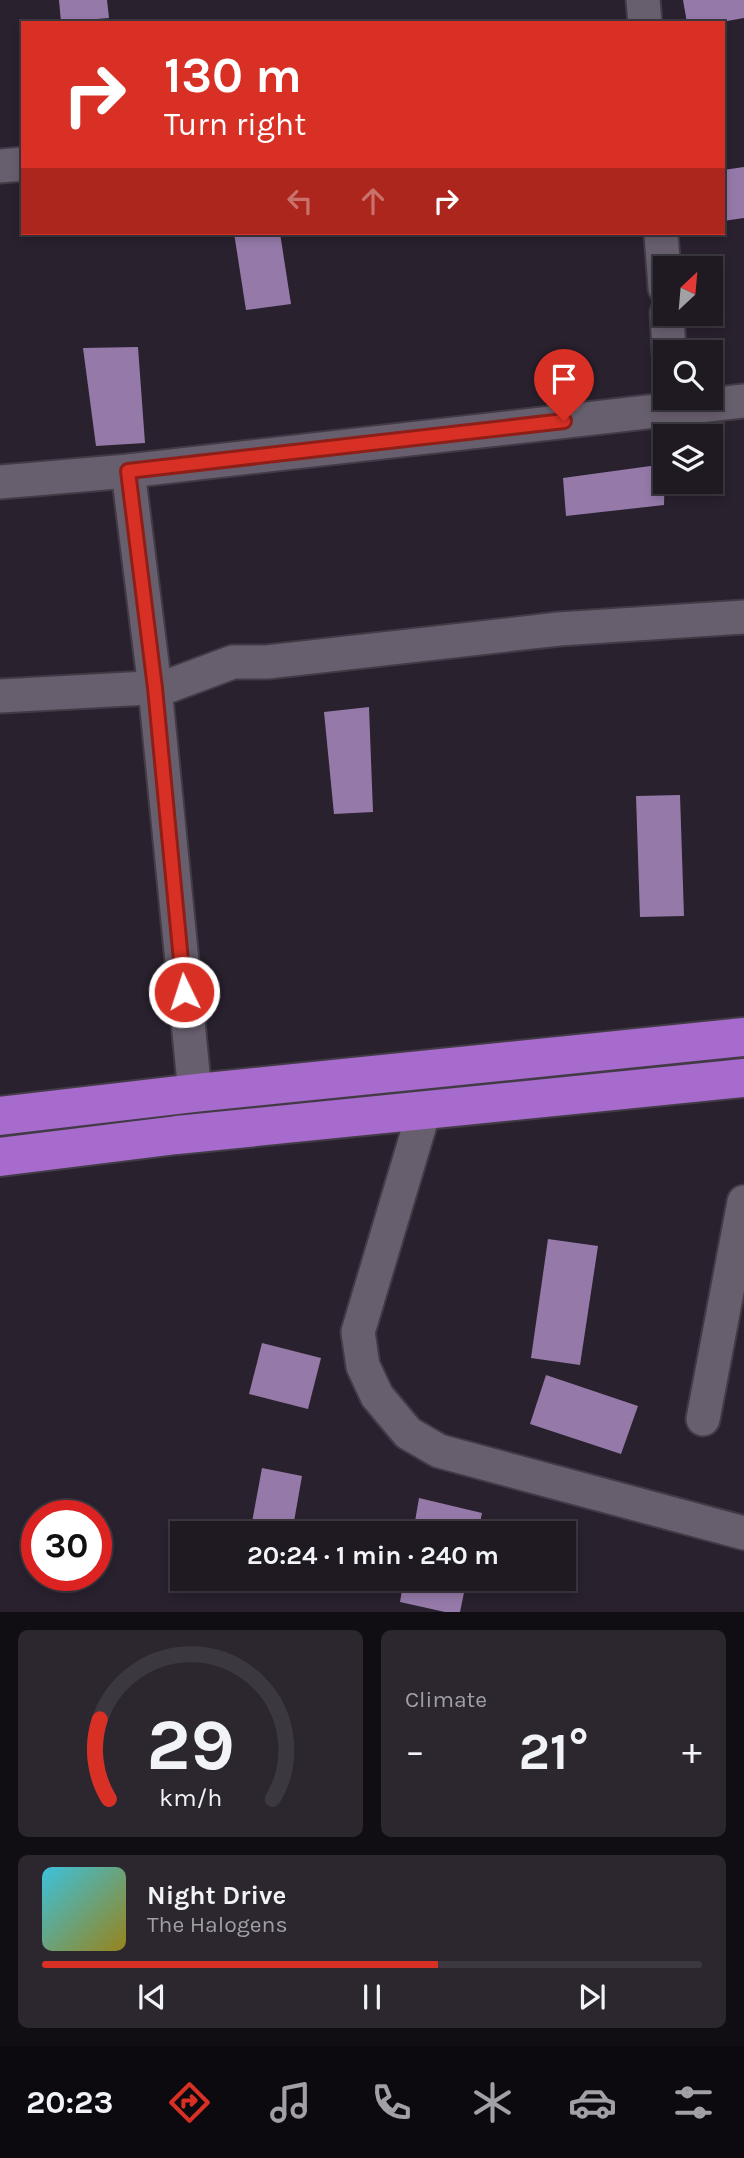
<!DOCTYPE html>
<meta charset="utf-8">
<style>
body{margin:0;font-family:Karla,sans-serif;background:#2c262f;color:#f1f3f6;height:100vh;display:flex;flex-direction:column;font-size:26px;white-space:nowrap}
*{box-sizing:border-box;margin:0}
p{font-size:23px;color:#a1a0a5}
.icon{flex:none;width:38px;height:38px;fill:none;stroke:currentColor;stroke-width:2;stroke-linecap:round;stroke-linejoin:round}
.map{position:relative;height:1612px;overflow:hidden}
.panel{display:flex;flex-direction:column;gap:18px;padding:18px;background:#110e13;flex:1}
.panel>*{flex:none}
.top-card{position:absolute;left:21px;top:21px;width:704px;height:214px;border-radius:0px;box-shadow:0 4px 10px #0003,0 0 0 2px #3c3840;background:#d93025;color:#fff;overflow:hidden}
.needle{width:46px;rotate:26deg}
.fabs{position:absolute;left:653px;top:256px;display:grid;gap:14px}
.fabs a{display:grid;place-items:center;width:70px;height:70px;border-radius:0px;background:#1f1922;box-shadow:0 4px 10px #0003,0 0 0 2px #3c3840;font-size:35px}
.speed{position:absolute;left:21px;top:1500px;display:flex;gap:14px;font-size:35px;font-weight:700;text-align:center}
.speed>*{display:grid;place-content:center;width:91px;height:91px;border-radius:50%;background:#1f1922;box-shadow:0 4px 10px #0003,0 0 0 2px #3c3840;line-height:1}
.speed .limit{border:10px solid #d22;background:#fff;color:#111}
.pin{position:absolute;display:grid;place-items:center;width:60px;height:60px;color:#fff;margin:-72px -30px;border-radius:50% 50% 50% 0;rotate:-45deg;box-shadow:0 0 7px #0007}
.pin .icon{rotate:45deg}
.me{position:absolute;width:77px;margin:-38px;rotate:356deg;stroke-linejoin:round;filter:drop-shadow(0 0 5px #0008)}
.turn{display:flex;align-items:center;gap:24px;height:147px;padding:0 28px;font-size:32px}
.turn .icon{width:91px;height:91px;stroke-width:2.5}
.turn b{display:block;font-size:49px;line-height:60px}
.lanes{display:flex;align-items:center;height:66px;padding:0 28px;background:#0003;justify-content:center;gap:35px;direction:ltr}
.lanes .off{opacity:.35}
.big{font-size:52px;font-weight:700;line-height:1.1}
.panel .tile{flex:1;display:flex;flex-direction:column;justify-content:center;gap:10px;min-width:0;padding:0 24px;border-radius:10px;background:#2c262f}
.panel .dial{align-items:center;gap:0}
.dial svg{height:182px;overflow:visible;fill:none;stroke:#3c3840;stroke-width:7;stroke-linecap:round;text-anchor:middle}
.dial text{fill:#f1f3f6;stroke:none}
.song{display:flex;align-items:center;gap:21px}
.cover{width:84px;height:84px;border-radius:10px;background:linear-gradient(135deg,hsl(190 70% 55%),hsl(50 70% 35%))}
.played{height:7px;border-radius:4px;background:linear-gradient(90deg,#d93025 60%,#3c3840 60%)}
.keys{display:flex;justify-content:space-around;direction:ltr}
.heat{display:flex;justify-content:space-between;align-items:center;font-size:38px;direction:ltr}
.panel .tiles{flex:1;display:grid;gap:18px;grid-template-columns:1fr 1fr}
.tile:last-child{grid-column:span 2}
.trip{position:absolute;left:170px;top:1521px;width:406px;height:70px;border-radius:0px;background:#1f1922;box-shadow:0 4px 10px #0003,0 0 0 2px #3c3840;font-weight:700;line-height:70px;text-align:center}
.tabs{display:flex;height:112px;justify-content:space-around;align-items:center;background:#0c0a0e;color:#a1a0a5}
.tabs .icon{width:49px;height:49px}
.tabs .active{color:#d93025}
.tabs b{font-size:32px;color:#f1f3f6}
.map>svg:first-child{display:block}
.building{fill:#957aa9}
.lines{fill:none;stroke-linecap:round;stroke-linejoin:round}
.minor-casing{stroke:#423b45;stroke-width:37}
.highway-casing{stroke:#423b45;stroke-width:42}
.minor{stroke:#685f6e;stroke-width:33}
.highway{stroke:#a66bcc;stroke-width:38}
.route-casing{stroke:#8d1f18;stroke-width:18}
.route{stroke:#d93025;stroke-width:12}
</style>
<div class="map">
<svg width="744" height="1612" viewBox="0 0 744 1612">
<rect width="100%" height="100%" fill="#29212e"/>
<g class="building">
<path d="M59,0h48l2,18 -48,4z"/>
<path d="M683,0h61v18l-28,5h-29z"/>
<path d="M744,167v51l-21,3v-51z"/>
<path d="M234,233h46l11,71 -45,6z"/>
<path d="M138,347l7,96 -49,3 -13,-98z"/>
<path d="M665,464l-1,41 -98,11 -3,-38z"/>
<path d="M369,707l4,105 -39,2 -10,-102z"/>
<path d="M680,795l4,121 -44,1 -4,-121z"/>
<path d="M548,1239l50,7 -18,119 -49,-7z"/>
<path d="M262,1343l59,15 -13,51 -59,-15z"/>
<path d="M546,1375l92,31 -17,48 -91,-30z"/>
<path d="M262,1468l40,8 -10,57h-42z"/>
<path d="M419,1498l63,15 -4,20h-65z"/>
<path d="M404,1578h63l-7,34h-15l-45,-10z"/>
</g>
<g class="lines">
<defs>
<g id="minor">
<path d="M643,0l2,23"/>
<path d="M0,166l23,-2"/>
<path d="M661,233l4,55"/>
<path d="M667,313l2,39"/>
<path d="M128,471l27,217 40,405"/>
<path d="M0,482l128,-11 616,-70"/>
<path d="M0,696l166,-9 67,-25h34l292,-33 185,-12"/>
<path d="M424,1111l-66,221 5,34 14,30 31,37 31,18 305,82"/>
<path d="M703,1419l41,-217"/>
</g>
<g id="highway">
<path d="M0,1116l195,-23 549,-56"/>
<path d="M0,1157l177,-22 567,-57"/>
</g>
</defs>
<use href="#minor" class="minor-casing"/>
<use href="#highway" class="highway-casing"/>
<use href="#minor" class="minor"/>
<use href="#highway" class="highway"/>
</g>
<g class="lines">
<defs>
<path id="route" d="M184,992l-29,-304 -27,-217 436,-50"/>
</defs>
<use href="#route" class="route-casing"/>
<use href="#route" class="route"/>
</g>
</svg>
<div class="fabs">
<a><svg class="needle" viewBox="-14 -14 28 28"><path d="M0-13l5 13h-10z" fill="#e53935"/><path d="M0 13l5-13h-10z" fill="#a1a0a5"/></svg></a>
<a><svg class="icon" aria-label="search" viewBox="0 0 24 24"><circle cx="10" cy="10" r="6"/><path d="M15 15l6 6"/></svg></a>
<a><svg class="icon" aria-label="layers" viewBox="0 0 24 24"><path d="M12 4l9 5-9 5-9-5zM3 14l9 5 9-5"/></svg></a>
</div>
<div class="speed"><div class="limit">30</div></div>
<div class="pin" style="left:564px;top:421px;background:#d93025"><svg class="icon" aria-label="arrive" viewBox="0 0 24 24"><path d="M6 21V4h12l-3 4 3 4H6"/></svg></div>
<svg class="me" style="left:184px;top:992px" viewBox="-20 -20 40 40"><circle r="17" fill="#d93025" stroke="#fff" stroke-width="3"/><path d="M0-11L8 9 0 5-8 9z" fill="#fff"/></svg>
<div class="trip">20:24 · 1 min · 240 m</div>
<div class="top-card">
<div class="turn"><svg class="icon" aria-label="right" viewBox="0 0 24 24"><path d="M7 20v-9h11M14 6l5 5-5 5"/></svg><div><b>130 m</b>Turn right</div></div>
<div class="lanes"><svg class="icon off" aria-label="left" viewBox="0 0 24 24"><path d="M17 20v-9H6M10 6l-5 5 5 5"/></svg><svg class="icon off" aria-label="ahead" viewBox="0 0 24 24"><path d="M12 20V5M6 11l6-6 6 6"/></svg><svg class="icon" aria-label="right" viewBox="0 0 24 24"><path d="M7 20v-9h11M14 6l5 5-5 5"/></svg></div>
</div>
</div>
<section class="panel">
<div class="tiles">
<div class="tile dial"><svg viewBox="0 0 100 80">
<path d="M14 69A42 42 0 1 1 86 69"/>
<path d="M14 69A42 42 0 0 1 10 34" stroke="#d93025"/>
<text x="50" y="56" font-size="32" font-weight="700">29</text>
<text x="50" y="72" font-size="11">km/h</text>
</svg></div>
<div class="tile"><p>Climate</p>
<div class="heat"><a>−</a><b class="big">21°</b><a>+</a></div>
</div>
<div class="tile">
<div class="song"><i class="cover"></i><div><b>Night Drive</b><p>The Halogens</p></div></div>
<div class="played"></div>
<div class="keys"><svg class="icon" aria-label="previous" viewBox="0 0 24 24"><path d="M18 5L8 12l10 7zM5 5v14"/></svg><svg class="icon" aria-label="pause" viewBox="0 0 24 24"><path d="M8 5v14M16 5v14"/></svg><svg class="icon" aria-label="next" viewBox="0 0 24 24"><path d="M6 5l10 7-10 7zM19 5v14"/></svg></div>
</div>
</div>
</section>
<nav class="tabs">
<b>20:23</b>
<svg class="icon active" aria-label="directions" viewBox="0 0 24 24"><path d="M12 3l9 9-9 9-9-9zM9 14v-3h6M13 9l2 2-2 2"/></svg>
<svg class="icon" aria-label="music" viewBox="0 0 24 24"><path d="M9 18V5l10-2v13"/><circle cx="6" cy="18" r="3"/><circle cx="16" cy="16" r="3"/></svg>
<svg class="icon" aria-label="phone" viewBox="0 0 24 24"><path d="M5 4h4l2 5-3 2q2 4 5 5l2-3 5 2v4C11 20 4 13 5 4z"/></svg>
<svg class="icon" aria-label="climate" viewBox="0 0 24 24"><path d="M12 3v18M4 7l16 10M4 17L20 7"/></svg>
<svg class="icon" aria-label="car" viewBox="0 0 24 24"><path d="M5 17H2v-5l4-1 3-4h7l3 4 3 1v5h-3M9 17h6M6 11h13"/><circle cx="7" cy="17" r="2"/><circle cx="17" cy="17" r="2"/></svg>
<svg class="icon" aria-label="filters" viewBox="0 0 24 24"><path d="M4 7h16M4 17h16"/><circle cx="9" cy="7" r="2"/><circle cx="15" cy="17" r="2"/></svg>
</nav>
